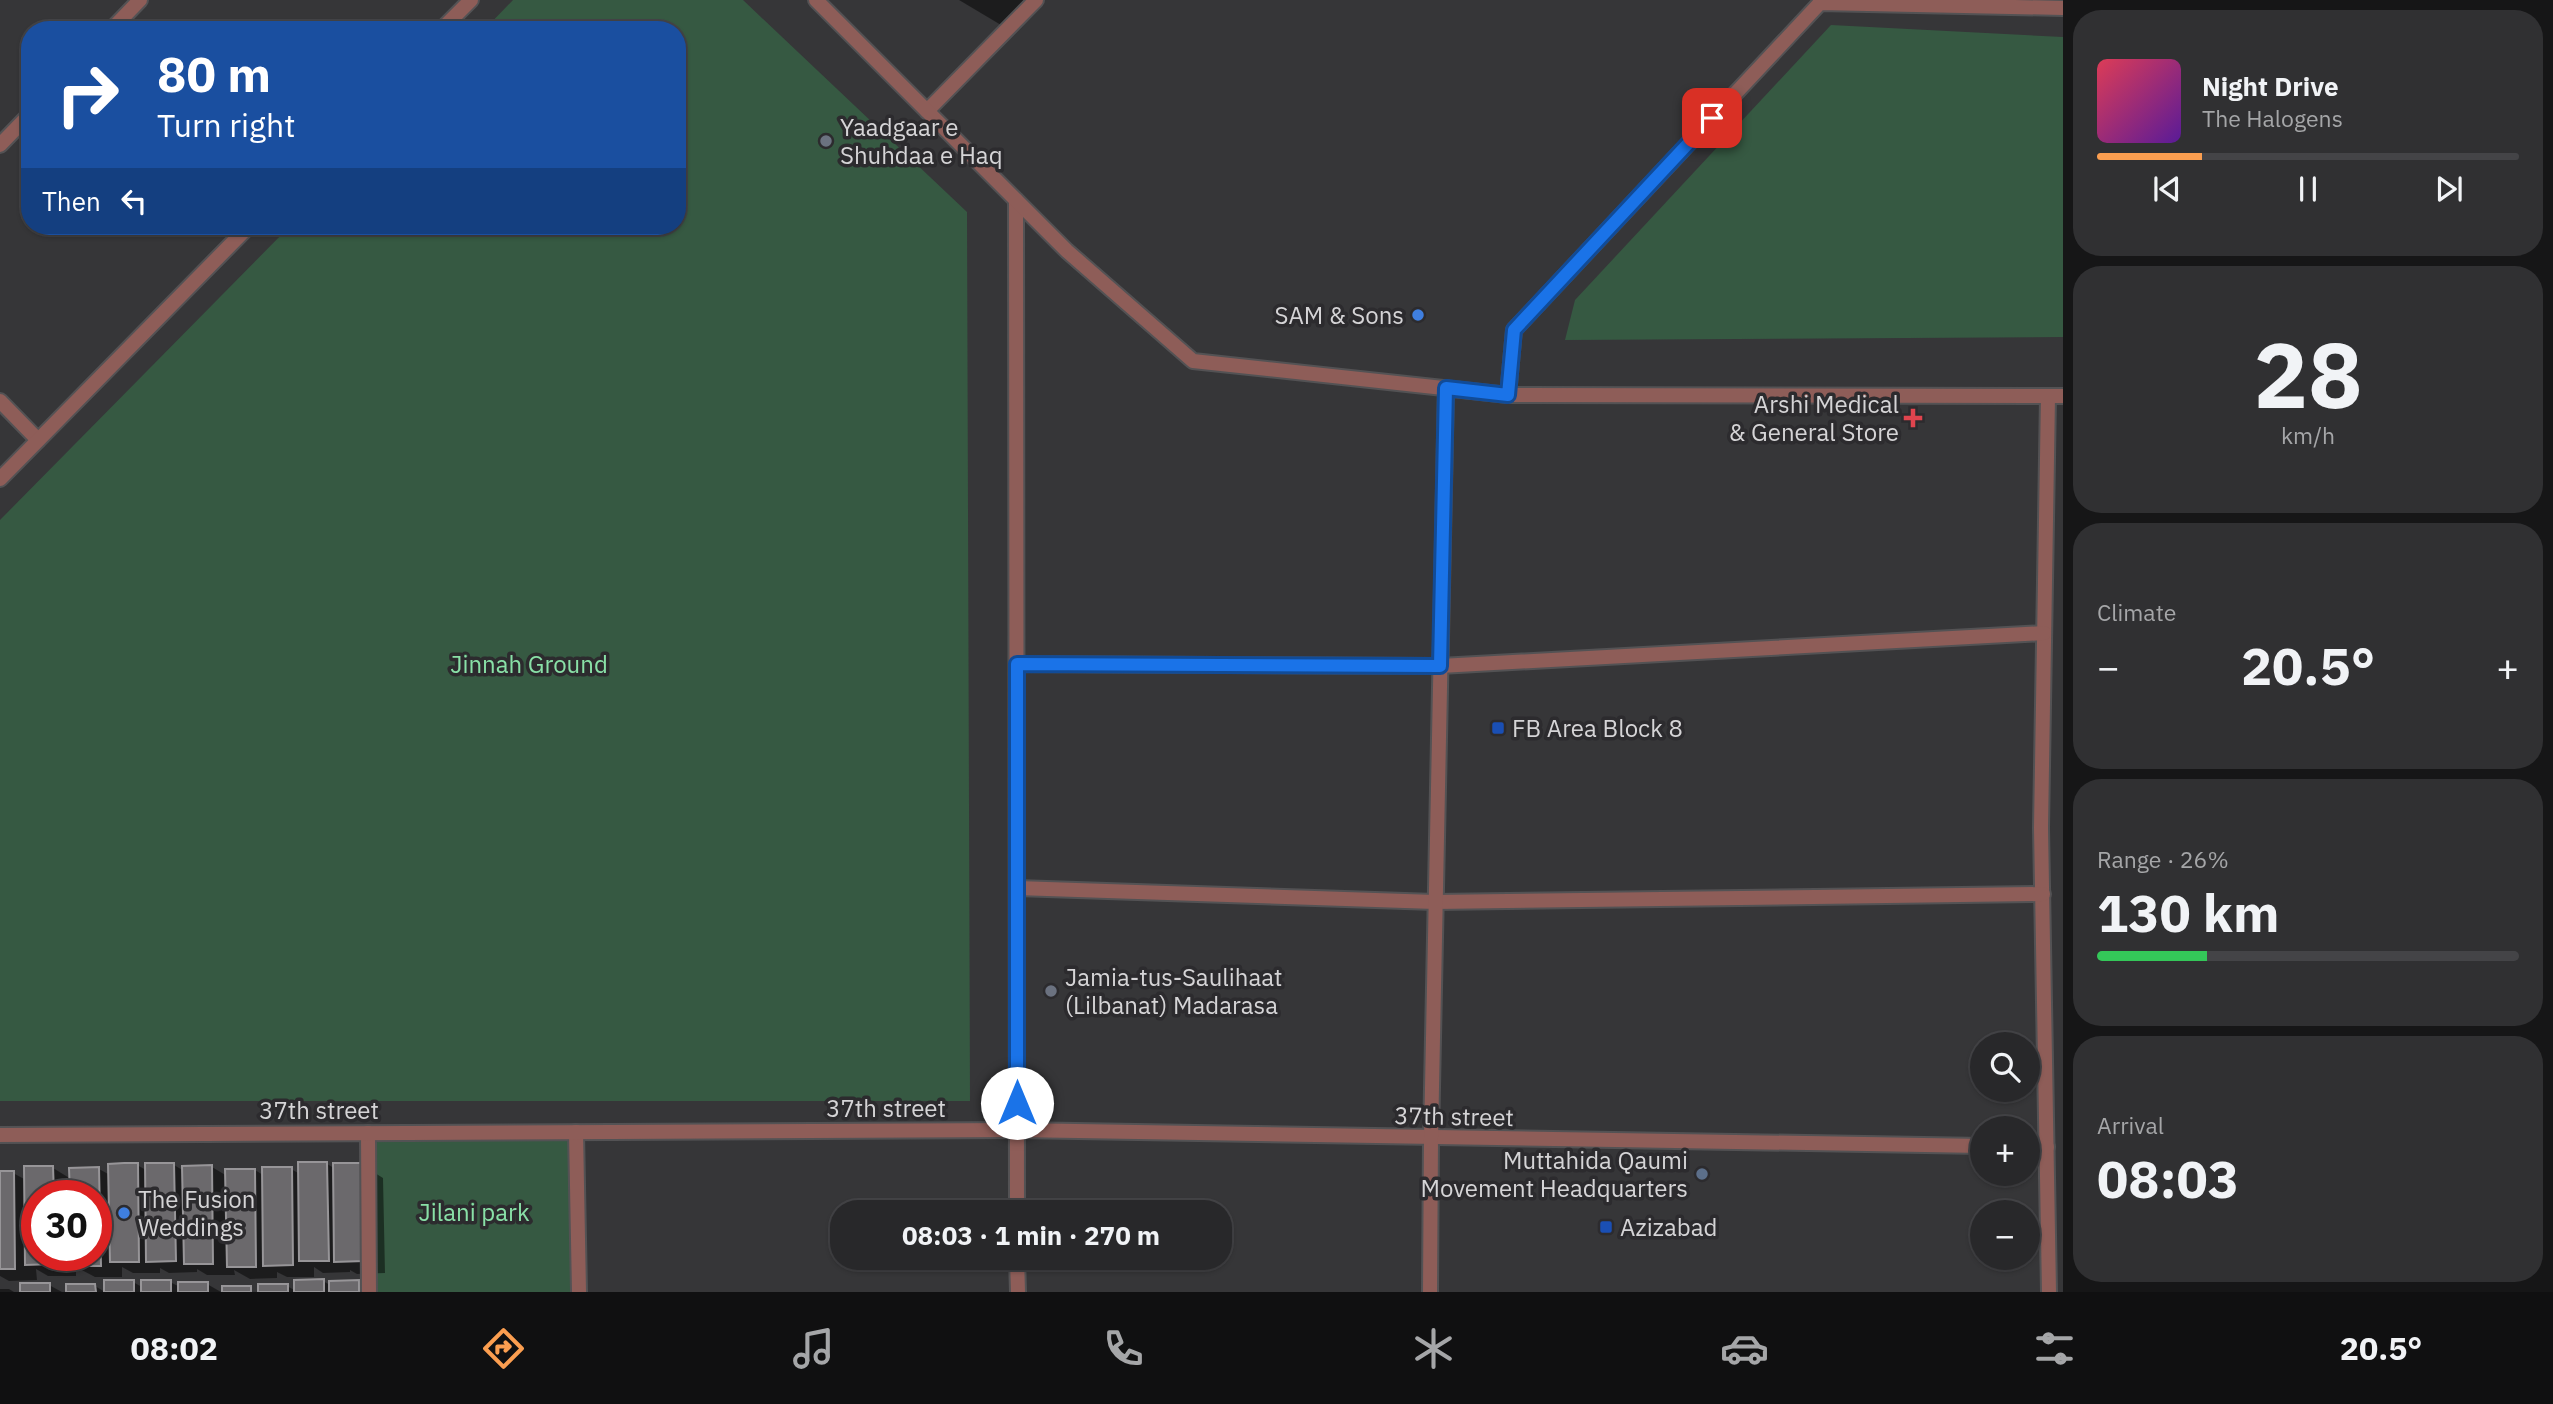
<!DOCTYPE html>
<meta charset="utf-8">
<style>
body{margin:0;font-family:"IBM Plex Sans",sans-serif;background:#303032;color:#f1f3f6;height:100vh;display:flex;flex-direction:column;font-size:26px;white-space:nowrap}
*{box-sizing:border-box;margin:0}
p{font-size:23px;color:#a5a6a8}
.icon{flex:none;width:38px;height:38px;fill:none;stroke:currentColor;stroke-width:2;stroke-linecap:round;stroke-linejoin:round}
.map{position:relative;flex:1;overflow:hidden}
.sheet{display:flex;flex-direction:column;gap:10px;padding:10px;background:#161617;width:490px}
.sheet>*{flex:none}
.guide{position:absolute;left:21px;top:21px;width:665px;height:214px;border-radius:28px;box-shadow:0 2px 5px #0004,0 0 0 2px #444447;background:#1a4fa0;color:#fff;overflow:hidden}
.tools{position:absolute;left:1970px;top:1032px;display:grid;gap:14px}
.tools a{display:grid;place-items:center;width:70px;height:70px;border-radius:50%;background:#28282a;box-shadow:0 2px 5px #0004,0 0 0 2px #444447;font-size:35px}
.speed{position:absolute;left:21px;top:1180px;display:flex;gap:14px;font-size:35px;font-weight:700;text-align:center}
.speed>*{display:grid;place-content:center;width:91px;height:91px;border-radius:50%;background:#28282a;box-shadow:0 2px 5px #0004,0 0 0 2px #444447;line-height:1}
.speed .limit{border:10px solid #d22;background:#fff;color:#111}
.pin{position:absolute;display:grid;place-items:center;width:60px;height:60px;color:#fff;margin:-30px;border-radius:14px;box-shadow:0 4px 10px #0006}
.me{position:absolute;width:77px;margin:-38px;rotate:0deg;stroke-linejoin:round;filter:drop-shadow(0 0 5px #0008)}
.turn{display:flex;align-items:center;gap:24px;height:147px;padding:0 21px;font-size:32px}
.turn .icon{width:91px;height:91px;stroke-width:2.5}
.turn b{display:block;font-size:49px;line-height:60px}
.then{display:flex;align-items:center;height:66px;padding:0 21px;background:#0003;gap:14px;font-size:26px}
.big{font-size:52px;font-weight:700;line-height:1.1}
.sheet .widget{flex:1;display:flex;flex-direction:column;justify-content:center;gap:10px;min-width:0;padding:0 24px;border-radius:28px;background:#303032}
.sheet .dial{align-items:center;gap:0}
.dial b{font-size:91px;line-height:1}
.song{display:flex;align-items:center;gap:21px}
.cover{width:84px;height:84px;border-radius:10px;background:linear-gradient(135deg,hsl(350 70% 55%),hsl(270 70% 35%))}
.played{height:7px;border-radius:4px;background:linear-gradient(90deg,#fb9e50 25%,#444447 25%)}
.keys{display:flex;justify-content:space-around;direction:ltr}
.heat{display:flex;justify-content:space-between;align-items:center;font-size:38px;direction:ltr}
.charge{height:10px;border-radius:5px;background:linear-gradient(90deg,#34c759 26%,#444447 0)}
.trip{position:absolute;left:830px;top:1200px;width:402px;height:70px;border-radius:28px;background:#28282a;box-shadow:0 2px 5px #0004,0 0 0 2px #444447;font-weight:700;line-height:70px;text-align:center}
.tab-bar{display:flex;height:112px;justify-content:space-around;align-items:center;background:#101011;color:#a5a6a8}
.tab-bar .icon{width:49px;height:49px}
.tab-bar .active{color:#fb9e50}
.tab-bar b{font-size:32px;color:#f1f3f6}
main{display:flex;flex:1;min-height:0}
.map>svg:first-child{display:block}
.green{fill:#365942}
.shadow{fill:#0007;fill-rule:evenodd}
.building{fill:#6b696c;stroke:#979598;stroke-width:2}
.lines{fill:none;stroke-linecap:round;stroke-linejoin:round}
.service-casing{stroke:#535254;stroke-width:18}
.minor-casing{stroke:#535254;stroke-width:18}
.tertiary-casing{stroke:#535254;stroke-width:18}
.service{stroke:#8e5d58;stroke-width:14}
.minor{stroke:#8e5d58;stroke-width:14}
.tertiary{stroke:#8e5d58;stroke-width:14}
.route-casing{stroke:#114b97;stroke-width:18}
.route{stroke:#1a73e8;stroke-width:12}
.worship-dot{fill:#6b7280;stroke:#2c2b2e;stroke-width:2.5}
.shop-dot{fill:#3f7fe0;stroke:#2c2b2e;stroke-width:2.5}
.health-dot{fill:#e0444e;stroke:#2c2b2e;stroke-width:2.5}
.transit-dot{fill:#1a4fb4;stroke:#2c2b2e;stroke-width:2.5}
.service-dot{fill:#5c6f8a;stroke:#2c2b2e;stroke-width:2.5}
.labels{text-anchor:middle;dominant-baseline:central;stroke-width:7;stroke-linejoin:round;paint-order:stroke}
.poi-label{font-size:24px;fill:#d5d4d6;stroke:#2c2b2e;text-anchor:start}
.park-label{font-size:24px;fill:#89e0a7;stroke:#2c2b2e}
.street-label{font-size:24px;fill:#d5d4d6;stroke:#2c2b2e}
</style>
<main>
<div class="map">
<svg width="2063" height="1292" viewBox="0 0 2063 1292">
<rect width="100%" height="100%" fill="#363638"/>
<g class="green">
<path d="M513,0h230l224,212 3,889h-970v-581l290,-294h387v-196h-193z"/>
<path d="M1831,25l232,12v300l-498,3 10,-40z"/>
<path d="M576,1132l3,160h-206l-5,-159z"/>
</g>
<g class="shadow">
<path d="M959,0h66l-24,25z"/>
<path d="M327,1164l7,4 28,-3 21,13 2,95 -28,1 -7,-4v2l-27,1 -9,-6v10h-27l-10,-5v6l-27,1 -16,-9 1,5h-28l-10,-6v3l-28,1 -9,-5v5h-27l-11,-6v10h-27l-19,-10v9h-28l-12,-7 1,11 -28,1 -9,-5v-103h13l13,7 27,-12 18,11 28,-10 11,6 27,-10 9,5 28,-5 10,6 28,-4 15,9 28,-6 8,5 28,-6 9,5zM37,1195h59v60h-59z"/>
<path d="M323,1281l7,4 28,-3 18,10h-116l27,-6 9,5z"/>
<path d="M133,1282l9,5 28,-5 10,5 27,-3 14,8h-115z"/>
<path d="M49,1285l13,7h-41z"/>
<path d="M95,1286l10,6h-37z"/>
<path d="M0,1289h9l5,3h-14z"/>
</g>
<g class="building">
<path d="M298,1162h29l2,99h-30z"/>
<path d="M124,1163h14l1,99h-29l-2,-98z"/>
<path d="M145,1163h29l2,98 -30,1z"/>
<path d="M333,1163h29l2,98 -30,1z"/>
<path d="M212,1165l1,99h-29l-2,-98z"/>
<path d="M24,1166h29l1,29h-17v60h18v9l-30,1z"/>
<path d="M99,1167l2,99h-30v-11h25v-60h-26l-1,-27z"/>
<path d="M262,1167h30l1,98 -30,1z"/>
<path d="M225,1169h30l1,98h-29z"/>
<path d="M0,1171h14l1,98h-15z"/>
<path d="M324,1279v13h-30v-12z"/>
<rect x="104" y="1280" width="30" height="12"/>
<rect x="141" y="1280" width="30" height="12"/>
<path d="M359,1280v12h-30v-11z"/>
<rect x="178" y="1282" width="30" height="10"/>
<rect x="20" y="1283" width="30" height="9"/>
<path d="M66,1284h29l1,8h-30z"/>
<rect x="258" y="1284" width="30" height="8"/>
<rect x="222" y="1286" width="29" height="6"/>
</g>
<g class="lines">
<defs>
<path id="service" d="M1508,395l6,-65 306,-327 243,5"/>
<g id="minor">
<path d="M111,30l29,-30"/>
<path d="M441,30l30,-30"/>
<path d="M927,111l109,-111"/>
<path d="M0,145l30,-31"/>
<path d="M1016,200l1,1013"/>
<path d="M2048,396l-7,432 8,464"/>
<path d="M0,401l38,39"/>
<path d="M0,479l249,-253"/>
<path d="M1017,664l423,2 604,-33"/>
<path d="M1017,888l418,14 608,-8"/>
<path d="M576,1132l3,160"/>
<path d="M368,1133l1,159"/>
<path d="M0,1135l1017,-5 966,16"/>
<path d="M2028,1147h19"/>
<path d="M1017,1258l1,34"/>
<path d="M1430,1292l1,-154 15,-750"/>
</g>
<path id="tertiary" d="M816,0l251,251 126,110 315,34 555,1"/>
</defs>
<use href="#service" class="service-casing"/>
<use href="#minor" class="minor-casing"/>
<use href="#tertiary" class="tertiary-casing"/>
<use href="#service" class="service"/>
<use href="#minor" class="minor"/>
<use href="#tertiary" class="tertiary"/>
</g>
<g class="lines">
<defs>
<path id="route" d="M1017,1103v-439l423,2 6,-278 62,7 6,-65 198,-212"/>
</defs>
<use href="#route" class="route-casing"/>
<use href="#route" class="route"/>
</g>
<g class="worship-dot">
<circle cx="826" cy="141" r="7"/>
<circle cx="1051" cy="991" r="7"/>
</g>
<g class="shop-dot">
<circle cx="1418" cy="315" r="7"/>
<circle cx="124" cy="1213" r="7"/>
</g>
<path class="health-dot" d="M1909.5 407.5h7v7h7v7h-7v7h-7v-7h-7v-7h7z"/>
<g class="transit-dot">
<rect x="1491" y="721" width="14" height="14" rx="3.5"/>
<rect x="1599" y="1220" width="14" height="14" rx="3.5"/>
</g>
<circle class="service-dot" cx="1702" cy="1174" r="7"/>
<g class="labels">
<g class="poi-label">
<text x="840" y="127">Yaadgaar e<tspan x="840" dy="28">Shuhdaa e Haq</tspan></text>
<text x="1404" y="315" text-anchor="end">SAM &amp; Sons</text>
<text x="1899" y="404" text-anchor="end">Arshi Medical<tspan x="1899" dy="28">&amp; General Store</tspan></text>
<text x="1512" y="728">FB Area Block 8</text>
<text x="1065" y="977">Jamia-tus-Saulihaat<tspan x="1065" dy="28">(Lilbanat) Madarasa</tspan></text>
<text x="1688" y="1160" text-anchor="end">Muttahida Qaumi<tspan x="1688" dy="28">Movement Headquarters</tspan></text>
<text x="138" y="1199">The Fusion<tspan x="138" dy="28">Weddings</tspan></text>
<text x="1620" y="1227">Azizabad</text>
</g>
<g class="park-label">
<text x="529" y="664">Jinnah Ground</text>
<text x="474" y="1212">Jilani park</text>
</g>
<g class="street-label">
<text x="886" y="1108">37th street</text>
<text x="319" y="1110">37th street</text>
<text transform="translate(1454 1116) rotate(1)">37th street</text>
</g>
</g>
</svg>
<div class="tools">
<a><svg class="icon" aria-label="search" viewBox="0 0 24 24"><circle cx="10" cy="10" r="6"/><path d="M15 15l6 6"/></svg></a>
<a>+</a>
<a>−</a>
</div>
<div class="speed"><div class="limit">30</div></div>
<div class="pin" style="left:1712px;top:118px;background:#d93025"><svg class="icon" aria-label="arrive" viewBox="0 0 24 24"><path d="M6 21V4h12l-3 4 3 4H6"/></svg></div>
<svg class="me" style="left:1017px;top:1103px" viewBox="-20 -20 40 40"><circle r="19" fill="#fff"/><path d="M0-13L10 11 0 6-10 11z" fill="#1a73e8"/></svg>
<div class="trip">08:03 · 1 min · 270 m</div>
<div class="guide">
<div class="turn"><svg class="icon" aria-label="right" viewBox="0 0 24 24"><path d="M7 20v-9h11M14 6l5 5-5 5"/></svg><div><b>80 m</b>Turn right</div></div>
<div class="then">Then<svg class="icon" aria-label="left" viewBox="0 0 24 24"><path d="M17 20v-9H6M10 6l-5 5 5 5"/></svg></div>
</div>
</div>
<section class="sheet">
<div class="widget">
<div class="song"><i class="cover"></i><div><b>Night Drive</b><p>The Halogens</p></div></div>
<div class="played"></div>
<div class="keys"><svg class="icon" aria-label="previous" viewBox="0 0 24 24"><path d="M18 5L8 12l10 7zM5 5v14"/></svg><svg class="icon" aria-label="pause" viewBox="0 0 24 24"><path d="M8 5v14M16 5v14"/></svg><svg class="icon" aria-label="next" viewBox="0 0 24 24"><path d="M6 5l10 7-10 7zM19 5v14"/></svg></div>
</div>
<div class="widget dial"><b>28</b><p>km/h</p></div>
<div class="widget"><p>Climate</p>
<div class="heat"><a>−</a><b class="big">20.5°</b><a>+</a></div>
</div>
<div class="widget"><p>Range · 26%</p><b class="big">130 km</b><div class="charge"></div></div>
<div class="widget"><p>Arrival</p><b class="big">08:03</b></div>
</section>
</main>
<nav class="tab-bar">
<b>08:02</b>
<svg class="icon active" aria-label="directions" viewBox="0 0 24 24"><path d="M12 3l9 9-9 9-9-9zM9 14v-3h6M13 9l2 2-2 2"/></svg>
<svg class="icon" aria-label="music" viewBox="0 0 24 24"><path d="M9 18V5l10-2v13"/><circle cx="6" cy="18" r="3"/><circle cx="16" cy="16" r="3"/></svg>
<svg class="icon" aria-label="phone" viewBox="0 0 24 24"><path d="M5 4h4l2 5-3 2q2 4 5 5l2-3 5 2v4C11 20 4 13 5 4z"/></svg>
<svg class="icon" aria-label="climate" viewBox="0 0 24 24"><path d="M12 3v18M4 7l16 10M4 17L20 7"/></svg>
<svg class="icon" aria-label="car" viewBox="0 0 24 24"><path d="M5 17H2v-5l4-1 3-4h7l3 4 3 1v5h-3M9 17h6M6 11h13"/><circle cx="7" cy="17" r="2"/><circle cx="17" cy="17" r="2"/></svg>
<svg class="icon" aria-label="filters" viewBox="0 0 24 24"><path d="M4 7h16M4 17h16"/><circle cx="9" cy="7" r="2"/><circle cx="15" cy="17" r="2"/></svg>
<b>20.5°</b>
</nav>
